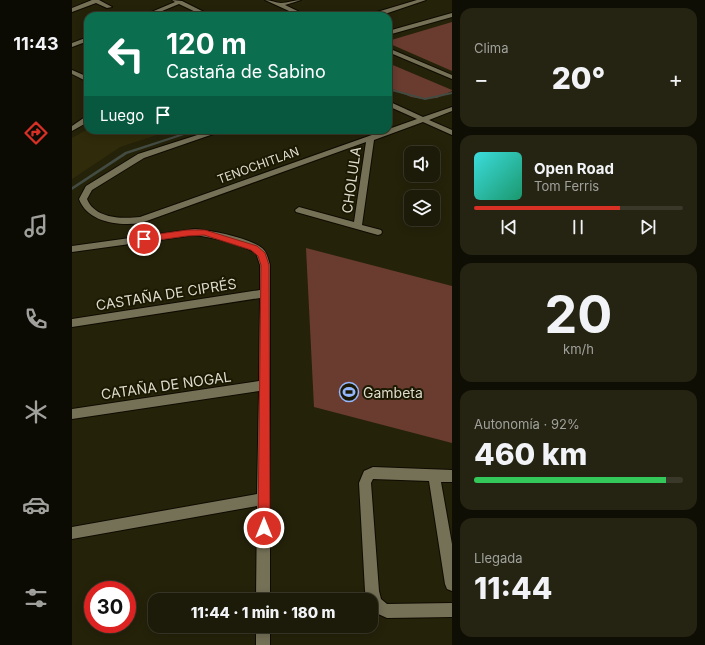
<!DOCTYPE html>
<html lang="es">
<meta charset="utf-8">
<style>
body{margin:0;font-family:Inter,sans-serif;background:#252312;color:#f1f3f6;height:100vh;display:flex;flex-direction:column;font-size:15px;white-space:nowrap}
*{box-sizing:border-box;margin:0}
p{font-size:13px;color:#a0a19c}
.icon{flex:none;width:22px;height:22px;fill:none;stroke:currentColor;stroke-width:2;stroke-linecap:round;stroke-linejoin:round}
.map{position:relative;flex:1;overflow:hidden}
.details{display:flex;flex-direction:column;gap:8px;padding:8px;background:#0f0e04;width:253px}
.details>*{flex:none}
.top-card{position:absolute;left:12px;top:12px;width:308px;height:122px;border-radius:12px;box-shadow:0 2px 10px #0003,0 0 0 1px #3a3829;background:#0b6e4f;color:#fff;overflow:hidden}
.fabs{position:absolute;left:332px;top:146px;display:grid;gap:8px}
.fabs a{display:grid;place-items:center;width:36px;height:36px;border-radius:8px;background:#1c1a08;box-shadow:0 2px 10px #0003,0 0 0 1px #3a3829;font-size:20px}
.speed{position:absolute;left:12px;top:581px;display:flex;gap:8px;font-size:20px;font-weight:700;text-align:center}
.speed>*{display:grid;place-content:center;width:52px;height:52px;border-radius:50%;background:#1c1a08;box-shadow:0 2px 10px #0003,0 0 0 1px #3a3829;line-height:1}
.speed .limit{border:6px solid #d22;background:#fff;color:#111}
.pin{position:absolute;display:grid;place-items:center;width:34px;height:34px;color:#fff;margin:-17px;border:2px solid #fff;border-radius:50%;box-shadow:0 1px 4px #0007}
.me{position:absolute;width:44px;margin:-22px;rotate:0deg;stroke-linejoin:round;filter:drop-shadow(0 0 3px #0008)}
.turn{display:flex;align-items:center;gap:14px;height:84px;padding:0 16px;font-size:18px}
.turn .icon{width:52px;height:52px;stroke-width:2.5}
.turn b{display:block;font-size:28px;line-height:34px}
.then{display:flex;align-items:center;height:38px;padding:0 16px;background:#0003;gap:8px;font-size:15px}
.big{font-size:30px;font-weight:800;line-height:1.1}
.details .tile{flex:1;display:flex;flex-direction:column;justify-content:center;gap:6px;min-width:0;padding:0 14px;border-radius:12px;background:#252312}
.details .dial{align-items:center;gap:0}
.dial b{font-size:52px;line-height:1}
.song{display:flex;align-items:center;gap:12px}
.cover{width:48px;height:48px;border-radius:6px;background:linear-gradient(135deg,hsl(180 70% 55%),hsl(160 70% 35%))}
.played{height:4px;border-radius:2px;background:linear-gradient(90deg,#d93025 70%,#3a3829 70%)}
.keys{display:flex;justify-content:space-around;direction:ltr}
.heat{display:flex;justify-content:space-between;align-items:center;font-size:22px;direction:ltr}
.charge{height:6px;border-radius:3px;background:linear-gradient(90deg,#34c759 92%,#3a3829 0)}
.trip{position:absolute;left:76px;top:593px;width:230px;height:40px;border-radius:12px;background:#1c1a08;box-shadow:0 2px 10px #0003,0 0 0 1px #3a3829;font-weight:800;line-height:40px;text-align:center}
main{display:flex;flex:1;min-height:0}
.tabs{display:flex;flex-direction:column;width:72px;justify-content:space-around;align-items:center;background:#0b0a03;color:#a0a19c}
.tabs .icon{width:28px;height:28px}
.tabs .selected{color:#d93025}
.tabs b{font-size:18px;color:#f1f3f6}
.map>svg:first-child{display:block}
.built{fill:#302b0a}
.green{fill:#693c2f}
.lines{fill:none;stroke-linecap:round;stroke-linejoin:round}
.stream{fill:#434c43;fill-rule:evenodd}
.minor-casing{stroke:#0f0b00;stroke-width:2}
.minor{fill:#757157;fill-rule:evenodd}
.route{fill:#d93025;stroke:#8d1f18}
.labels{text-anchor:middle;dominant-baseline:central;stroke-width:4;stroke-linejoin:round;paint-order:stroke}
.far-street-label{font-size:12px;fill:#dedcce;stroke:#1c1902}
.street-label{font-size:14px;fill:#dedcce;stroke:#1c1902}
.poi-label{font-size:14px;fill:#dedcce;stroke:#1c1902;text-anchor:start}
</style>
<main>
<nav class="tabs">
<b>11:43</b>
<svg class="icon selected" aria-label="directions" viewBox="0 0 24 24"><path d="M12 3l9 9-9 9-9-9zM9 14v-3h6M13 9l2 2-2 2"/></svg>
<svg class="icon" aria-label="music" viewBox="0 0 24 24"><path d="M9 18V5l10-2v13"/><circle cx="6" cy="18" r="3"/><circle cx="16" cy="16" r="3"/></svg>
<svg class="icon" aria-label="phone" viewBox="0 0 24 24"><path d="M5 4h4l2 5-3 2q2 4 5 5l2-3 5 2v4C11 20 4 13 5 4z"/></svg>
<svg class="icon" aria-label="climate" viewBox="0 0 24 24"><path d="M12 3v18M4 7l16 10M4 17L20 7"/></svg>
<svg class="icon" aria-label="car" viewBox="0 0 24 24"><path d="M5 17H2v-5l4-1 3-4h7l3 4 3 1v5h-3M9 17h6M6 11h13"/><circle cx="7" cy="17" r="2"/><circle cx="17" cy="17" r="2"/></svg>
<svg class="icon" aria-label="filters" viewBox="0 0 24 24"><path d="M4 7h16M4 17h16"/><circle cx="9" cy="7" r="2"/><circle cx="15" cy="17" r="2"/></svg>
</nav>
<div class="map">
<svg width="380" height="645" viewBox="0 0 380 645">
<rect width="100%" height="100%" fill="#25220a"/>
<path class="built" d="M16,129v1h84l-52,17 -48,32v-41z"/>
<g class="green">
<path d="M380,22v49l-64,-28v-2z"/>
<path d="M316,63l64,27v1l-15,7 -15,1 -11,-2 -23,-10z"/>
<path d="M234,248l146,38v157l-138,-36z"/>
</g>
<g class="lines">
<g class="stream">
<path d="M316,88l37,10 27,-6v2l-27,6 -37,-10z"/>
<path d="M121,130h6l-72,24 -55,36v-3l53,-35z"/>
</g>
<defs>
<g id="minor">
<path d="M20,0h7l13,7 -5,1 -11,-5 -24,9v-4z"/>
<path d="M100,0l10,1 30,15h-8l-25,-12 -29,12h-8l33,-14z"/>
<path d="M193,0c6,0 11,3 16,3 7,0 13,-3 20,-3l-16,5 23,11h-8z"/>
<path d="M345,0h9l-47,16h-7l5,-4z"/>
<path d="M380,13v4l-64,18v-4z"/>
<path d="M16,37v4l-16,6v-4z"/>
<path d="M316,48l64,27v4l-64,-27z"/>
<path d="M0,70l16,7v5l-16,-8z"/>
<path d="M316,101l35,16 29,-10v4l-23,9 23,10v5l-29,-13 -49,18 -12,85 19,5 1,2 -1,2 -3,1 -82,-23 -1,-2 4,-3 55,15 12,-80 -225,81c-22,3 -53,0 -62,-24l7,-13 52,-32 75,-24h12l-81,28 -52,32 -5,9c8,20 36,20 53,18l277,-98 -29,-13z"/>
<path d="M13,117h3v5l-16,9v-5z"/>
<path d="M123,229c18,2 52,8 67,19 5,4 6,11 8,17v335h-14l1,-94 -185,33v-12l185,-33 2,-103 -187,28v-10l187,-28 1,-83 -188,29v-8l188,-29v-25l-4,-12c-18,-10 -41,-15 -61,-18l-123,17v-6z"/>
<path d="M301,467l79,3v12h-11l11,62v47l-5,-2 -2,-5 -16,-103 -56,-2 -2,4 8,108 2,8 6,5 65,-1v14l-65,1 -11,-5 -5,-6v-7h-3l-3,-9 -6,-108 5,-12z"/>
<rect x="184" y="626" width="14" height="19"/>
</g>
</defs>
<use href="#minor" class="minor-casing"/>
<use href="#minor" class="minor"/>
</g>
<path class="route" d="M115,230h18l52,16 8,7 4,12 1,263 -2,4 -4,2 -4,-2 -2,-4 3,-263 -3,-9 -7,-6 -47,-15 -17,1 -43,6 -4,-3 4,-3z"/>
<defs>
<symbol id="stadium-ring" viewBox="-11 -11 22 22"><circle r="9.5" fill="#1c1902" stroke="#94b7fd" stroke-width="1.5"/><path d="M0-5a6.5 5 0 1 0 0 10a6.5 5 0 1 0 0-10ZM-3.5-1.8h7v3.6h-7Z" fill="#94b7fd"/></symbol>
</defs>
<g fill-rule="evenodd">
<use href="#stadium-ring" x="266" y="381" width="22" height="22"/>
</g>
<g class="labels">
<g class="far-street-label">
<text transform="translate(186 165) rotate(-20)">TENOCHITLAN</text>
</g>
<g class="street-label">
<text transform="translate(279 180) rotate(-82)">CHOLULA</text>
<text transform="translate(94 294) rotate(-9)">CASTAÑA DE CIPRÉS</text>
<text transform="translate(94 385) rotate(-8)">CATAÑA DE NOGAL</text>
</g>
<g class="poi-label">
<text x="291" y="392">Gambeta</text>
</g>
</g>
</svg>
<div class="fabs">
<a><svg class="icon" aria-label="sound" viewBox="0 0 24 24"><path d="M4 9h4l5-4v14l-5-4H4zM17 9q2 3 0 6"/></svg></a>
<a><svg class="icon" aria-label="layers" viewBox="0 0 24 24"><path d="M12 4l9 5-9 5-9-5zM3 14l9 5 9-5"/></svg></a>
</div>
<div class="speed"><div class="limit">30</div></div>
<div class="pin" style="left:72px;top:239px;background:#d93025"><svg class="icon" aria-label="arrive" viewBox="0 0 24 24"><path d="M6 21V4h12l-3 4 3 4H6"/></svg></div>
<svg class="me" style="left:192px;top:528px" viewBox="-20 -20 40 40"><circle r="17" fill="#d93025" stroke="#fff" stroke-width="3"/><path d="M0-11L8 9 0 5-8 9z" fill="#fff"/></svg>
<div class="trip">11:44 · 1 min · 180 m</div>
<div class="top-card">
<div class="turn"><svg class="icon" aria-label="left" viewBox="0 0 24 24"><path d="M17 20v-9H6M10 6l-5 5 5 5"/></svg><div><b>120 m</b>Castaña de Sabino</div></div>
<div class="then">Luego<svg class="icon" aria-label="arrive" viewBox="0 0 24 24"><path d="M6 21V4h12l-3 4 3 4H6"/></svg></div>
</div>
</div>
<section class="details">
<div class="tile"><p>Clima</p>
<div class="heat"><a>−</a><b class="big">20°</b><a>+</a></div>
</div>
<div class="tile">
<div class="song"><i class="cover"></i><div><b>Open Road</b><p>Tom Ferris</p></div></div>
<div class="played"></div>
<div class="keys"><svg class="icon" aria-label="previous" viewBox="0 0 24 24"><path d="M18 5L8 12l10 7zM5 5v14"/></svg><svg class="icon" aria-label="pause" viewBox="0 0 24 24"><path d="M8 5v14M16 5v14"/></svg><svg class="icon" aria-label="next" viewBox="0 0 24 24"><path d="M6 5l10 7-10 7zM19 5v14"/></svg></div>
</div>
<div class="tile dial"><b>20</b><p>km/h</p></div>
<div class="tile"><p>Autonomía · 92%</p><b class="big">460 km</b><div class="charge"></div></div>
<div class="tile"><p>Llegada</p><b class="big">11:44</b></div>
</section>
</main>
